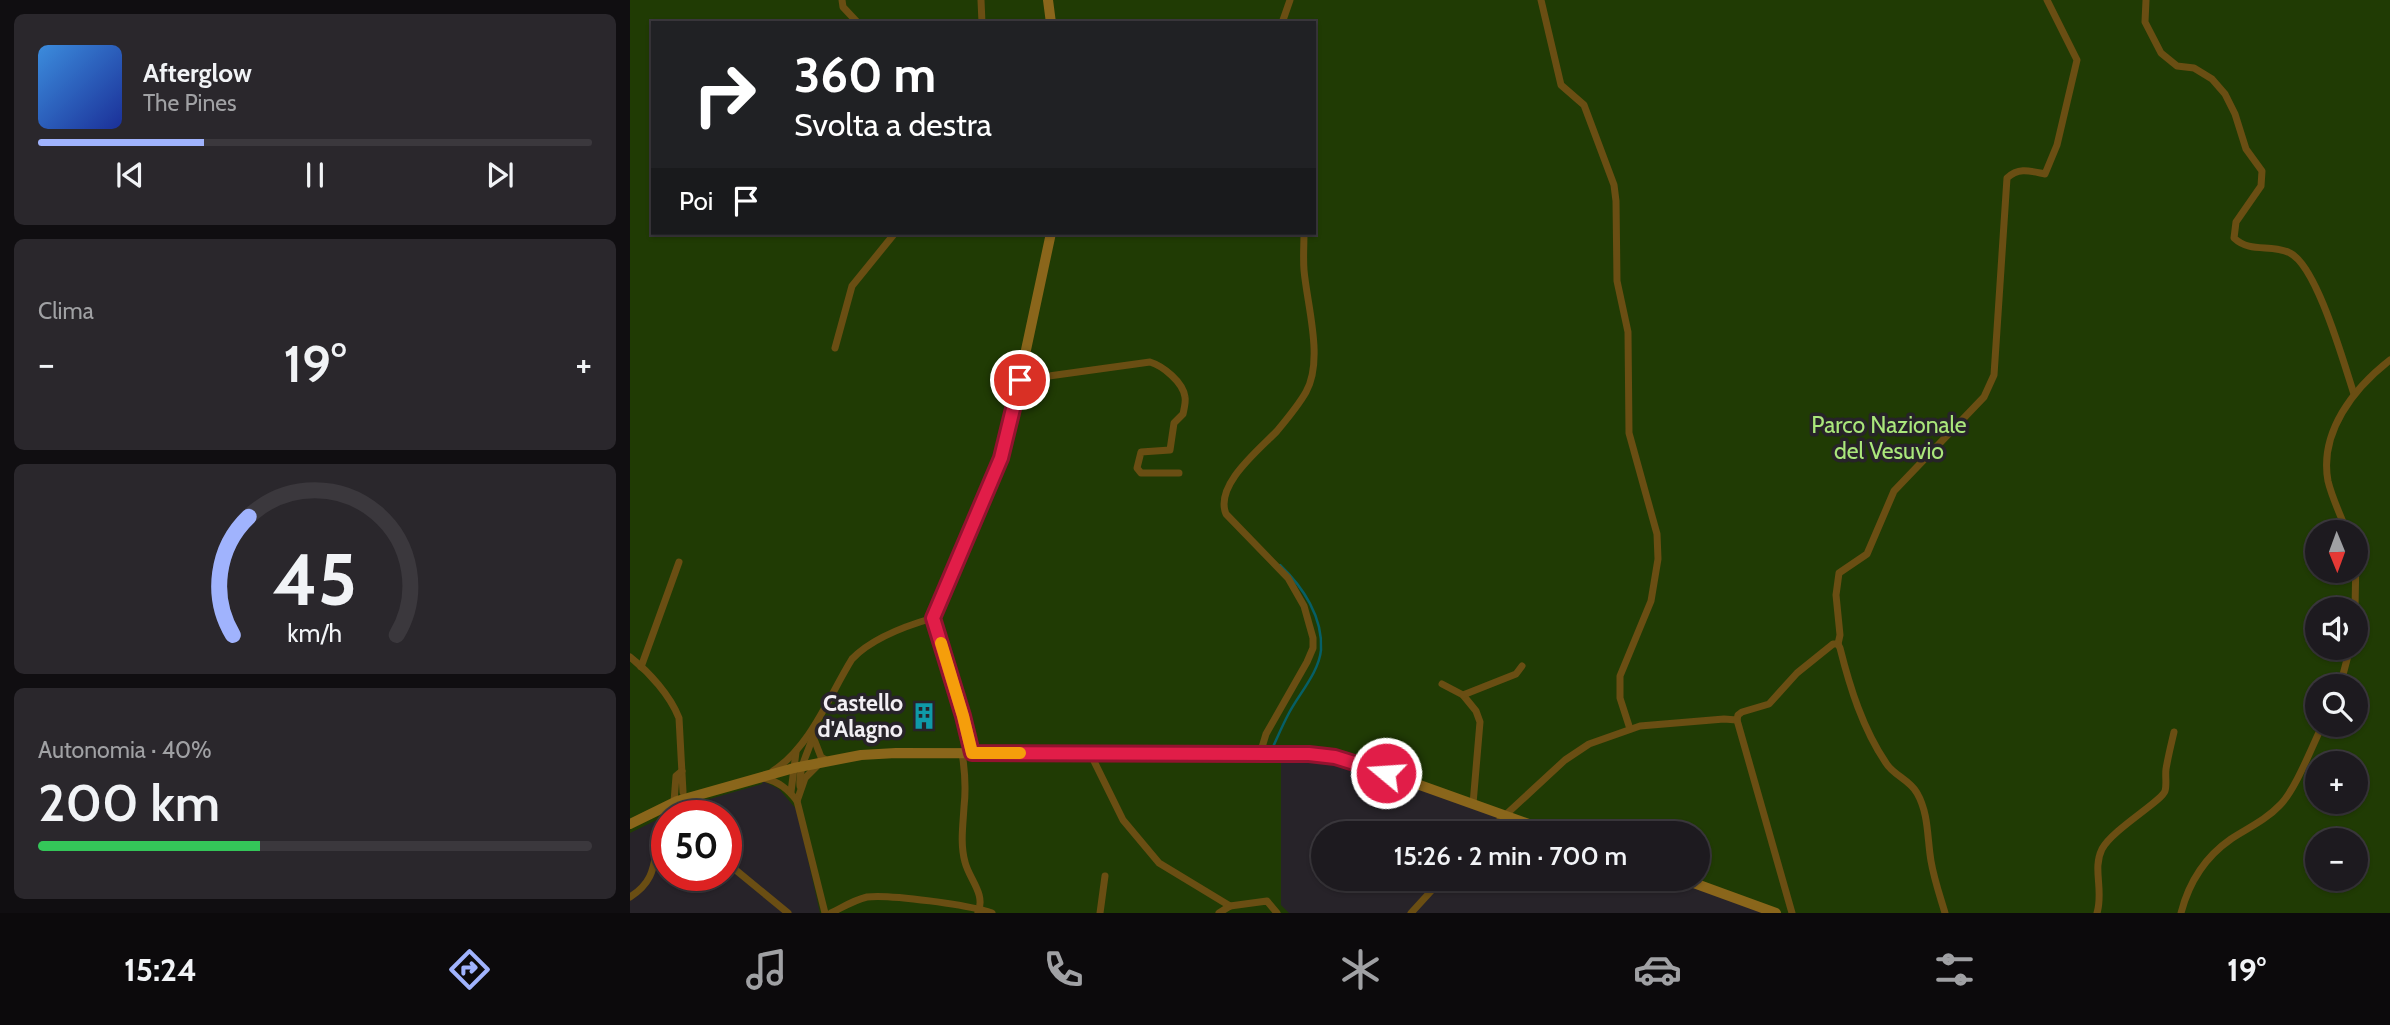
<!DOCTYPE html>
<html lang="it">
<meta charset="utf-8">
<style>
body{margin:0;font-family:Cabin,sans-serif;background:#2a272c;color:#f1f3f6;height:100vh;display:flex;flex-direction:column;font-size:26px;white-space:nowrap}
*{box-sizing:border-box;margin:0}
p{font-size:23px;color:#a0a1a4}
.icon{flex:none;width:38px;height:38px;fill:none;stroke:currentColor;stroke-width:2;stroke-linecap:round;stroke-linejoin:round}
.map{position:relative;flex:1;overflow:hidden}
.panel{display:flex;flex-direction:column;gap:14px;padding:14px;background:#100e11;width:630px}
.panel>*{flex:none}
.top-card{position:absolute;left:21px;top:21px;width:665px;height:214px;border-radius:0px;box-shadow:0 2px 5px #0004,0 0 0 2px #3b383d;background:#202124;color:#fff;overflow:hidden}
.needle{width:46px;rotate:179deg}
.buttons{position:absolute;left:1675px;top:520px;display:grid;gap:14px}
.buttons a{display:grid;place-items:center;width:63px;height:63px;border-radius:50%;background:#1d1a1f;box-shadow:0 2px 5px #0004,0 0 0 2px #3b383d;font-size:35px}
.speed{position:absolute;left:21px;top:800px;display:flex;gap:14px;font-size:35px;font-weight:700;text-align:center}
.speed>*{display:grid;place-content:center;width:91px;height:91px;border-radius:50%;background:#1d1a1f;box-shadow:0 2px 5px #0004,0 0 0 2px #3b383d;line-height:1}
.speed .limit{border:10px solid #d22;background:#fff;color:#111}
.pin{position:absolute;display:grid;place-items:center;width:60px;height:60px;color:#fff;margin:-30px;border:4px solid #fff;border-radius:50%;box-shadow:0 2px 7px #0007}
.me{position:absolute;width:77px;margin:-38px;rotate:288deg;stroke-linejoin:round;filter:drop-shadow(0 0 5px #0008)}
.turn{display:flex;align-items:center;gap:24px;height:147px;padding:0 28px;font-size:32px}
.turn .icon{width:91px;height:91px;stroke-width:2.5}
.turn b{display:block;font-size:49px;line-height:60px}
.then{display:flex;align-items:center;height:66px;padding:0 28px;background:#0003;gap:14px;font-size:26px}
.big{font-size:52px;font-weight:600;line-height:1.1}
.panel .widget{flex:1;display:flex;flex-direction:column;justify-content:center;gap:10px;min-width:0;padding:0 24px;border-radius:10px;background:#2a272c}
.panel .dial{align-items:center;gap:0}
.dial svg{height:182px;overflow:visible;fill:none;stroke:#3b383d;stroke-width:7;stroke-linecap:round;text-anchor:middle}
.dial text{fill:#f1f3f6;stroke:none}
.song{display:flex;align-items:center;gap:21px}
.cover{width:84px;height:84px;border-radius:10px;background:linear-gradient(135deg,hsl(210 70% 55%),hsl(230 70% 35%))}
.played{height:7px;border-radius:4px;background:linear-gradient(90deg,#a0b3fd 30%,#3b383d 30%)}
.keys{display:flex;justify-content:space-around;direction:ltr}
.heat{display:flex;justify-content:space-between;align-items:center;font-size:38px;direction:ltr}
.charge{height:10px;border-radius:5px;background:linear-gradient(90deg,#34c759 40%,#3b383d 0)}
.trip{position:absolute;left:681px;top:821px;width:399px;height:70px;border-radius:35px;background:#1d1a1f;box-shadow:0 2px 5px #0004,0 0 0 2px #3b383d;font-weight:600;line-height:70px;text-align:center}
.dock{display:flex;height:112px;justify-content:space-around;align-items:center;background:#0c0a0c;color:#a0a1a4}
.dock .icon{width:49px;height:49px}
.dock .selected{color:#a0b3fd}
.dock b{font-size:32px;color:#f1f3f6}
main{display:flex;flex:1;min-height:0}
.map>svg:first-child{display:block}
.park{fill:#203b04;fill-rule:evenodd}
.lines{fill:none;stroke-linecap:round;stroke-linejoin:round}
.stream{stroke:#065f66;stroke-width:2.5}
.street{stroke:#6a4e13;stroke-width:7}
.secondary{stroke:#8a661b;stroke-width:10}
.route-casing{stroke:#92132f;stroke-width:18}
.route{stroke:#e11d48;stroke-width:12}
.slow{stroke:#f59e0b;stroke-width:12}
.labels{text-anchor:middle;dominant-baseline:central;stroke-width:7;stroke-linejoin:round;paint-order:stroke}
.park-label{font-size:23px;fill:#aae77b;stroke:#272329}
.poi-label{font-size:23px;font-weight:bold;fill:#f2eff3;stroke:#272329;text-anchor:end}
</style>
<main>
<section class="panel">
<div class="widget">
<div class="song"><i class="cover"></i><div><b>Afterglow</b><p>The Pines</p></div></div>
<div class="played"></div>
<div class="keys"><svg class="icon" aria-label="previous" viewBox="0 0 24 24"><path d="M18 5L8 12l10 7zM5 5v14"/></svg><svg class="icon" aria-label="pause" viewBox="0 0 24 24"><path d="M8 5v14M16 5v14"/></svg><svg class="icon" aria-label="next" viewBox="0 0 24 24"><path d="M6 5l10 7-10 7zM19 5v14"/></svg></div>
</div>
<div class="widget"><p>Clima</p>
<div class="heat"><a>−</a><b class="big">19°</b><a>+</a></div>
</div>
<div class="widget dial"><svg viewBox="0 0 100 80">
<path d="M14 69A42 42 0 1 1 86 69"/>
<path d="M14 69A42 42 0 0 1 21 17" stroke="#a0b3fd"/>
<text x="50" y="56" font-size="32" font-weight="700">45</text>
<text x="50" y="72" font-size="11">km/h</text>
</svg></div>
<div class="widget"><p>Autonomia · 40%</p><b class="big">200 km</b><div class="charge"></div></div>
</section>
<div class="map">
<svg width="1760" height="913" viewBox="0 0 1760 913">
<rect width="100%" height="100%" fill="#272329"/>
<path class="park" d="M0,0h1760v913h-620l-97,-34 25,-1v-45h-150l-73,-26 -140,-46 -54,-2v146l8,8h-469l-23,-103 -18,-21 -16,-8 -1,3 -77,22 -55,27zM23,23h661v210h-661zM1687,532h39v38h-39zM1687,609h39v39h-39zM1687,686h39v38h-39zM1687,763h39v39h-39zM1687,840h39v38h-39z"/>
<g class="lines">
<path class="stream" d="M643,747c5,-11 10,-23 16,-34 10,-19 30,-41 32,-63 2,-33 -18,-63 -41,-85"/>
<g class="street">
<path d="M212,0l1,7 15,16"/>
<path d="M351,0l1,23"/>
<path d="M911,0l20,85 23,20 30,80 2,16 1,80 11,51 1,101 28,101 1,25 -7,42 -31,75v22l10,31"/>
<path d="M1516,0l-1,22 16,31 16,13 17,2 18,11 13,15 10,20 11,35 16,22 -1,15 -25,36 -2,16c17,16 37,5 56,15 27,13 54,111 64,141"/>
<path d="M652,23l8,-23"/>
<path d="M205,348l17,-62 43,-53"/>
<path d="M390,380l130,-18c13,4 33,20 35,35 1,5 -1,12 -2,17l-9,9 -4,27 -29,2 -4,16 4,5h38"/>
<path d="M1717,532c-6,-16 -15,-34 -19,-51 -9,-49 26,-93 62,-121"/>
<path d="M1725,609l1,-52"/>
<path d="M1208,644l2,-9 -4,-40 3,-22 28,-19 27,-63 90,-94 10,-22 13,-197c12,-11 23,-7 38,-4l12,-29 20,-85 -30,-60"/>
<path d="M0,657c19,15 40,38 49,61l4,74"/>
<path d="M11,667l38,-105"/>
<path d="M812,684l21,11 13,16 4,11 -7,82"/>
<path d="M1710,686l10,-38"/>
<path d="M833,695l53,-21 6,-8"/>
<path d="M184,739l7,18 5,3"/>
<path d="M332,753c3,18 4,36 2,54 -1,18 -4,37 1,55 4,17 21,32 13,50"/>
<path d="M460,753l33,67 36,43 71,43"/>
<path d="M630,754l6,-20 41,-72 6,-14v-10l-9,-32 -16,-28 -62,-64c-12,-29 34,-65 51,-83 10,-12 21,-25 29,-39 18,-32 1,-87 -2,-122 -1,-12 0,-25 0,-37"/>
<path d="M187,766l-12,12 -8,23 28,112"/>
<path d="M143,771c38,-25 56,-75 79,-112 20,-21 53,-33 81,-41"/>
<path d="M134,778c15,4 24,11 33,23"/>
<path d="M170,786c-2,-22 13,-40 16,-62"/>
<path d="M161,792l5,-40"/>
<path d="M44,802l2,-26 6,-5"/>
<path d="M53,806v10"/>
<path d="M856,833l79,-73 24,-16 51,-18 84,-7 13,1"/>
<path d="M96,862l62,51"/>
<path d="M0,897c35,-22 18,-48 37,-73"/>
<path d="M201,913c12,-6 23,-13 36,-16 21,-3 104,8 125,16"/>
<path d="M470,913l5,-37"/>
<path d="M589,913l11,-7 37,-5 10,12"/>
<path d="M781,913l32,-35"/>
<path d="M1162,913l-55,-193 1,-5 4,-3 27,-8 28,-31 36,-29h5l2,4c10,40 23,81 46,115 7,12 24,17 31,30 12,21 10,45 14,68 3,18 9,35 14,52"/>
<path d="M1467,913c7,-23 -5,-44 5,-64 11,-20 60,-48 63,-58 2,-6 0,-15 1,-22 2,-12 5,-24 8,-37"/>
<path d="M1551,913c8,-31 24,-56 50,-74 17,-11 35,-19 49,-34 16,-16 32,-59 43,-81"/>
</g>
<g class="secondary">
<path d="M418,0l3,23"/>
<path d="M342,753l-9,-37 -30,-98 68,-159 7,-25 43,-201"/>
<path d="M0,824l47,-23 117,-33 67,-13 35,-2 387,1 39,1 39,9 193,69"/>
<path d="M1050,878l96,35"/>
</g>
</g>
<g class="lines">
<defs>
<path id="route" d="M390,380l-19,78 -68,160 30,98 9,37 337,1 26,3 51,16"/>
</defs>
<use href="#route" class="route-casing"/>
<use href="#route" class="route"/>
<path class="slow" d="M311,643l22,73 9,37h48"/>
</g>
<defs>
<symbol id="building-bare" viewBox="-9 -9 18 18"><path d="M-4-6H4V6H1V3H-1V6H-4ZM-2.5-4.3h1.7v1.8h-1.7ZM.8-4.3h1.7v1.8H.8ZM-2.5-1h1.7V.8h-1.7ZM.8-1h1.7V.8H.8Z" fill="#0f9aa8" stroke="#272329" stroke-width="2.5" paint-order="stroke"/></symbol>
</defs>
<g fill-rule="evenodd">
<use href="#building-bare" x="275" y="697" width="38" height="38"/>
</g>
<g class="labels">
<g class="park-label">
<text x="1259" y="425">Parco Nazionale<tspan x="1259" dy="26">del Vesuvio</tspan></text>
</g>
<g class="poi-label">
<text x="273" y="703">Castello<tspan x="273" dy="26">d'Alagno</tspan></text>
</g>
</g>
</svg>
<div class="buttons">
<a><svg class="needle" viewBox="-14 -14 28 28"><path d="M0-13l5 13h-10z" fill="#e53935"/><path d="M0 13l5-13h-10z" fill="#a0a1a4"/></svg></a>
<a><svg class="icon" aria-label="sound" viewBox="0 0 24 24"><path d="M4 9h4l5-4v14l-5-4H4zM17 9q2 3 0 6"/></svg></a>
<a><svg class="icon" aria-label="search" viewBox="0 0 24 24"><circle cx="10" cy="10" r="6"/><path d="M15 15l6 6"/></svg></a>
<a>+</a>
<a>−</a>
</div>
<div class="speed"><div class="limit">50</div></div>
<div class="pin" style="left:390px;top:380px;background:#d93025"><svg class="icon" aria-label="arrive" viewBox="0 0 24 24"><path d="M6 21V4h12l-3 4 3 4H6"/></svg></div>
<svg class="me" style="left:756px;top:773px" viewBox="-20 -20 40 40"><circle r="17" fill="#e11d48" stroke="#fff" stroke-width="3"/><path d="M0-11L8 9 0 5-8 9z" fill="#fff"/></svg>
<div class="trip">15:26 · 2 min · 700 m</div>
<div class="top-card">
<div class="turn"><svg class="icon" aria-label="right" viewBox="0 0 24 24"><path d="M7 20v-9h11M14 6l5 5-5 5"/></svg><div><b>360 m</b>Svolta a destra</div></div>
<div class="then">Poi<svg class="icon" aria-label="arrive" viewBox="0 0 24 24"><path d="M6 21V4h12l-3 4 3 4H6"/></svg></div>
</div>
</div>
</main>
<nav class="dock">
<b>15:24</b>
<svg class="icon selected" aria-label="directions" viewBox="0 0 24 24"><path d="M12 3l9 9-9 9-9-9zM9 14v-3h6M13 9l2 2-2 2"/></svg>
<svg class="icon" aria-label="music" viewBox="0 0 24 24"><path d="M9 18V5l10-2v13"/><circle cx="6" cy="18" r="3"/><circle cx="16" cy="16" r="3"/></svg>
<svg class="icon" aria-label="phone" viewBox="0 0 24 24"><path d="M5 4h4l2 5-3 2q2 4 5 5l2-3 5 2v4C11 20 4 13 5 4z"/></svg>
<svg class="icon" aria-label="climate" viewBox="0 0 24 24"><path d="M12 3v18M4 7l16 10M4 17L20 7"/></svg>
<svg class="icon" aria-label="car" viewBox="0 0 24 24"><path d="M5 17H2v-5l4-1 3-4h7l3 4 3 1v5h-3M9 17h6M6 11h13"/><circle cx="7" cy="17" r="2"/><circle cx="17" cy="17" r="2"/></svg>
<svg class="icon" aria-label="filters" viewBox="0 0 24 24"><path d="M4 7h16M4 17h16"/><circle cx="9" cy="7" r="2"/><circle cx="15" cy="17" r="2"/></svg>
<b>19°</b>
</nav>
